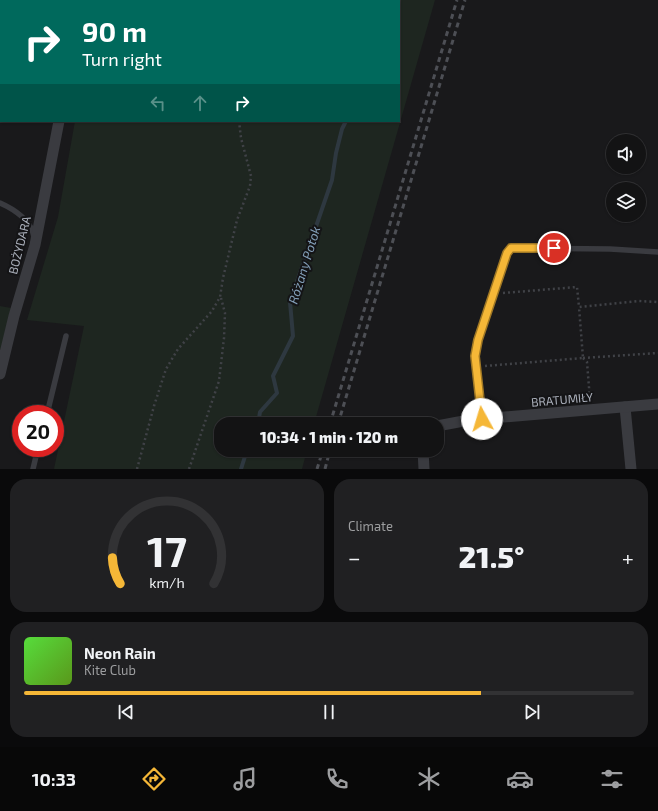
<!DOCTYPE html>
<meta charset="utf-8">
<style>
body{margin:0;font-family:"Exo 2",sans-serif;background:#202022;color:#f1f3f6;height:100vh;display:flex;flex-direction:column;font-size:15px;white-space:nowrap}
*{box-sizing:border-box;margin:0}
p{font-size:13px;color:#9d9ea0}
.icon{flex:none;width:22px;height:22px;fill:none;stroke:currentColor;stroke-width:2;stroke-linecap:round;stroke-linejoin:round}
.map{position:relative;height:469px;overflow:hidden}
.panel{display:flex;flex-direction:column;gap:10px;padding:10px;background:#0a0a0b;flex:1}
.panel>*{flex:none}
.top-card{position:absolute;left:0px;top:0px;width:400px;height:122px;box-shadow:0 1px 3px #0004,0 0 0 1px #323234;background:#00695c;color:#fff;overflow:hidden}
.tools{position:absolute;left:606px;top:134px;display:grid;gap:8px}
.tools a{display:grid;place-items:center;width:40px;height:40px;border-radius:50%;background:#131314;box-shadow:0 1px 3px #0004,0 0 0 1px #323234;font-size:20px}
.speed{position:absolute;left:12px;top:405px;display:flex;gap:8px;font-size:20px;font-weight:700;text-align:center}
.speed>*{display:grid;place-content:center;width:52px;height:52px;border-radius:50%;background:#131314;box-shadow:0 1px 3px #0004,0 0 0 1px #323234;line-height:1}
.speed .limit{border:6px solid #d22;background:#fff;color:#111}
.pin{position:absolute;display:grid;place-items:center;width:34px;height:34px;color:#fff;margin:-17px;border:2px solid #fff;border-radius:50%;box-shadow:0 1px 4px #0007}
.me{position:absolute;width:44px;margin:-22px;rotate:354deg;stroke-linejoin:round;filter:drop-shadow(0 0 3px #0008)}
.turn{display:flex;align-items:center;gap:14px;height:84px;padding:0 16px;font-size:18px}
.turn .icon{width:52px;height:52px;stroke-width:2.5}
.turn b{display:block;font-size:28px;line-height:34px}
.lanes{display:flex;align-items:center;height:38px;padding:0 16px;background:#0003;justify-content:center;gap:20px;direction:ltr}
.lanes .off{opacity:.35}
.big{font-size:30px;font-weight:800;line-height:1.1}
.panel .card{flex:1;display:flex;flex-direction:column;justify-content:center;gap:6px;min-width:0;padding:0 14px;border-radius:16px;background:#202022}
.panel .dial{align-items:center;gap:0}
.dial svg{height:104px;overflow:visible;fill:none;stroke:#323234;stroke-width:7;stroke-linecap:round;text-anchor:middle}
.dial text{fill:#f1f3f6;stroke:none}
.song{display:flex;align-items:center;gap:12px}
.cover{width:48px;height:48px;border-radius:6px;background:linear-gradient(135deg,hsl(110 70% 55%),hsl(90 70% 35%))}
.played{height:4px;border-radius:2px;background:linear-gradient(90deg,#f5b737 75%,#323234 75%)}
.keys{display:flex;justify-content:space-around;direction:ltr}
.heat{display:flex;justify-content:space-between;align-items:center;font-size:22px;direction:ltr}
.panel .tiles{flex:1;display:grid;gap:10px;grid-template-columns:1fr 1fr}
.card:last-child{grid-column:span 2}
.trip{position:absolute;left:214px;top:417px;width:230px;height:40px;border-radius:16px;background:#131314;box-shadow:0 1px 3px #0004,0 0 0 1px #323234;font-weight:800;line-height:40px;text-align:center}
.menu{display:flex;height:64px;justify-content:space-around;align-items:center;background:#080808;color:#9d9ea0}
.menu .icon{width:28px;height:28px}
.menu .selected{color:#f5b737}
.menu b{font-size:18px;color:#f1f3f6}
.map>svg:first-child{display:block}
.green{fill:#1e2620}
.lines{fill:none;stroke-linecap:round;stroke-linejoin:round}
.stream{stroke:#2e3840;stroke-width:4}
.path{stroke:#404247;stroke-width:2.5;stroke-dasharray:2 3;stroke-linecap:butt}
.lane{stroke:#3a3b40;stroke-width:5.5}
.street{stroke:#3a3b40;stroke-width:11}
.rail{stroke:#4d4f55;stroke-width:3;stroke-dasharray:5 4;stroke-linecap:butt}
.route-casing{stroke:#9f7724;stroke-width:10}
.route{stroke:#f5b737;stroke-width:7}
.labels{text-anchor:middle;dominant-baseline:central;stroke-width:4;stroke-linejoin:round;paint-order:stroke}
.street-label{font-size:12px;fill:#abb0bb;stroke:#141416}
.water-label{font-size:13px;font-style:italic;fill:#829db6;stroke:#141416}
</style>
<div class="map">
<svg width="658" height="469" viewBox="0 0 658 469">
<rect width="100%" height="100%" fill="#19191b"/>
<g class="green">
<path d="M97,0h338l-121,424h-93v26h86l-5,19h-248l30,-143 -57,-6 31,-103 17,-96h324v-120h-303z"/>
<path d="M0,306l11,2 -11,45z"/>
</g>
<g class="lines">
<g class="stream">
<path d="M375,1v-1"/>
<path d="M258,424l2,-12 17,-19 -4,-17 20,-40 -3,-34 42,-122 4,-27 6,-24 4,-8"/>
<path d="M241,469l6,-19"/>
</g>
<g class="path">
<path d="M245,1v-1"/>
<path d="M503,293l74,-6 2,20 60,-6 19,1"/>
<path d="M583,358l75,-5"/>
<path d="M583,358l4,4 3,38"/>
<path d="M485,366l98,-8 -4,-51"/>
<path d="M137,469l17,-63 12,-37 12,-20 34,-38 8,-14 3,-19 14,-58 13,-34 1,-10 -10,-38 -2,-17"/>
<path d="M189,469l30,-88 5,-43 1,-25 -4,-15"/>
</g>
<g class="lane">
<path d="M0,203c14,6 32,18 34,34"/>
<path d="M47,414l19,-78"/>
<path d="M482,419l-7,-63 3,-15 29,-88 4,-5 99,1 48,3"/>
<path d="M33,469l5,-21"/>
</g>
<g class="street">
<path d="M78,1v-1"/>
<path d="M0,374l14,-58 21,-71 24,-124"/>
<path d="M625,407l6,62"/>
<path d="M437,426l32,-6 189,-16"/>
<path d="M423,450l1,19"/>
</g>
<g class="rail">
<path d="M330,424l127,-424"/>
<path d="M338,424l127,-424"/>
<path d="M317,469l6,-19"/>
<path d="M325,469l5,-19"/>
</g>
</g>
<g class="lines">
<defs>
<path id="route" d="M482,419l-7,-63 3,-16 29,-87 4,-5h43"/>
</defs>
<use href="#route" class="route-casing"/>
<use href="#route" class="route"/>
</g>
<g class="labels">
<g class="street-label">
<text transform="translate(19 245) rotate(-76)">BOŻYDARA</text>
<text transform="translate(562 399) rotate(-5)">BRATUMIŁY</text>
</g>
<g class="water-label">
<text transform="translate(304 265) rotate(-73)">Różany Potok</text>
</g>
</g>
</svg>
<div class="tools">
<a><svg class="icon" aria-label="sound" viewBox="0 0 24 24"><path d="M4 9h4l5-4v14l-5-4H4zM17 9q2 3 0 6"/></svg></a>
<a><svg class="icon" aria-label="layers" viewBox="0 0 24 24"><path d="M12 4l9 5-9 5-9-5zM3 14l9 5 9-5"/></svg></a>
</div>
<div class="speed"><div class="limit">20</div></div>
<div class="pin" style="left:554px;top:248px;background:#d93025"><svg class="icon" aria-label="arrive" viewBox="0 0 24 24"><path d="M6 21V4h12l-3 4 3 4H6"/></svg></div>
<svg class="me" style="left:482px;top:419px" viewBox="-20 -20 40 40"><circle r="19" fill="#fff"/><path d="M0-13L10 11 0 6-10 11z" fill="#f5b737"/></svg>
<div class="trip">10:34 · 1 min · 120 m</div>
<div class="top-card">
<div class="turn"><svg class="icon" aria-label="right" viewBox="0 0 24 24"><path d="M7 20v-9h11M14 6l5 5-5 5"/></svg><div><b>90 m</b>Turn right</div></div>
<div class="lanes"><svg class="icon off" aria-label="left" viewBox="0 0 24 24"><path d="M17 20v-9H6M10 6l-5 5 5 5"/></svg><svg class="icon off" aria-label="ahead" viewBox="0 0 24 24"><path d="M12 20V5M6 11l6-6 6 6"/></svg><svg class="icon" aria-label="right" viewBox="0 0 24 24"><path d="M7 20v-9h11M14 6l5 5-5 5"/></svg></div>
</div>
</div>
<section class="panel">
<div class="tiles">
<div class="card dial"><svg viewBox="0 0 100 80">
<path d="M14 69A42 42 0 1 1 86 69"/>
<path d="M14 69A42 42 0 0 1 8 49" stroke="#f5b737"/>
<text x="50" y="56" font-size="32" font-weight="700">17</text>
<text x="50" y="72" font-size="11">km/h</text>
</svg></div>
<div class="card"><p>Climate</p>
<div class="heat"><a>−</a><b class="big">21.5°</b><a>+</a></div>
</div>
<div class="card">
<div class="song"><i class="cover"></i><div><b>Neon Rain</b><p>Kite Club</p></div></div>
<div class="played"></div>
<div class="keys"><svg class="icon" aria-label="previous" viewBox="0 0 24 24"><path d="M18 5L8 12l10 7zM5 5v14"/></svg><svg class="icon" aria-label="pause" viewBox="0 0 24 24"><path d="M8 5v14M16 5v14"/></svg><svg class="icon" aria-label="next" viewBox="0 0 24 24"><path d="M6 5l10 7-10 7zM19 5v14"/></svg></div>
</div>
</div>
</section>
<nav class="menu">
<b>10:33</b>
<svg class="icon selected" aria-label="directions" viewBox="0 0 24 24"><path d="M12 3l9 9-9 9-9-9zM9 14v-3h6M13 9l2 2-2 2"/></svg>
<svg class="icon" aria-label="music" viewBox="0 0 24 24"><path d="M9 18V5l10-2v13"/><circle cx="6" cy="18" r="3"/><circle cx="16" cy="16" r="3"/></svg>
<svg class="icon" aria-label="phone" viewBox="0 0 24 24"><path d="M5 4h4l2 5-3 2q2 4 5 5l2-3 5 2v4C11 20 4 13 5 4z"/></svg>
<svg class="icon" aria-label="climate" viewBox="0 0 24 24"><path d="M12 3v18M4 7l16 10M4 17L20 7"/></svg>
<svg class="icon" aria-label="car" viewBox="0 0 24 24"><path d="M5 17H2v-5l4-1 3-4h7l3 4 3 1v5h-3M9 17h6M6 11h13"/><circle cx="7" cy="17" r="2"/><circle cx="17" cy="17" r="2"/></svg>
<svg class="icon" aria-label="filters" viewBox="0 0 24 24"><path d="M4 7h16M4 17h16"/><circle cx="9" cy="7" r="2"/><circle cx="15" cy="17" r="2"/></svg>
</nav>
